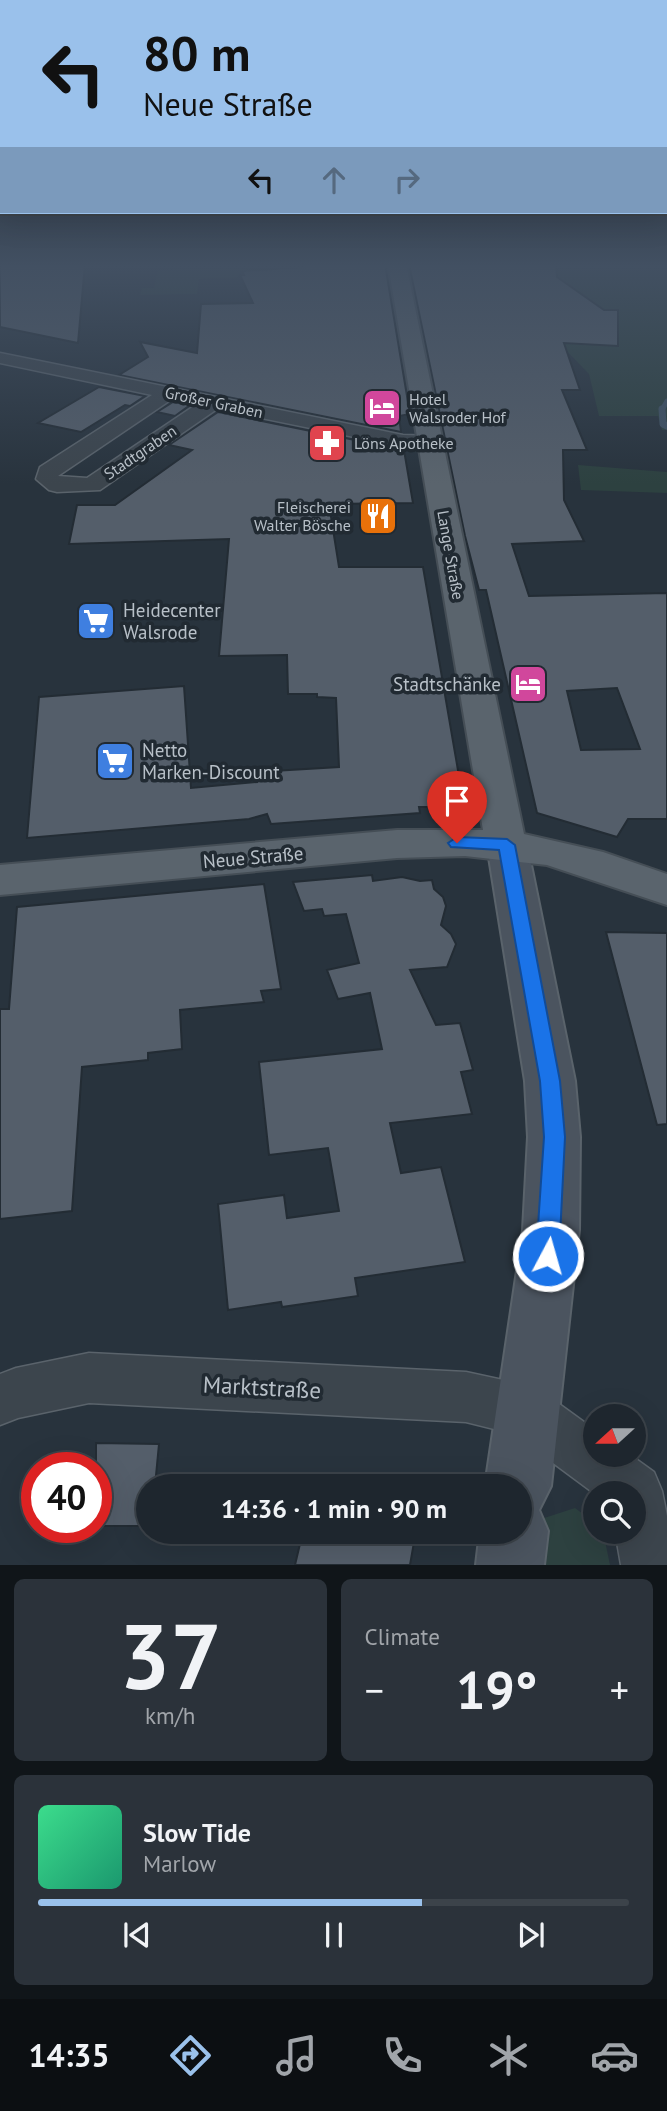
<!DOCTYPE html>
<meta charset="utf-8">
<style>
body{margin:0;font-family:"PT Sans",sans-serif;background:#2b323a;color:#f1f3f6;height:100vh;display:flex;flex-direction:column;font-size:26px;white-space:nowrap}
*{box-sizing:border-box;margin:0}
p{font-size:23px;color:#a1a5aa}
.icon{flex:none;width:38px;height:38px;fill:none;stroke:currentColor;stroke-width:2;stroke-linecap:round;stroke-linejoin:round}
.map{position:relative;height:1565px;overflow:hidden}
.side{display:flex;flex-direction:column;gap:14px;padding:14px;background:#101519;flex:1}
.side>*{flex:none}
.hud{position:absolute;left:0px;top:0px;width:668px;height:214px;box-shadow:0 7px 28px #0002,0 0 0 2px #3c434a;background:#9ac1eb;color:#111;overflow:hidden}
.needle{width:46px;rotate:249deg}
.controls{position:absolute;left:583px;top:1404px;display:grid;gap:14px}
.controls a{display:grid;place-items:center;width:63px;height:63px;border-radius:50%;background:#1e262e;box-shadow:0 7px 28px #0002,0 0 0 2px #3c434a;font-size:35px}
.speed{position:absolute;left:21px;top:1452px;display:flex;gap:14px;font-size:35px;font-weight:700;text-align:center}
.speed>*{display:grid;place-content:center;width:91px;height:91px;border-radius:50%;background:#1e262e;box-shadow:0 7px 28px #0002,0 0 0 2px #3c434a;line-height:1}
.speed .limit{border:10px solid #d22;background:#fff;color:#111}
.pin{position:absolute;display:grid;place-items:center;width:60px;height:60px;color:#fff;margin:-72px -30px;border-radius:50% 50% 50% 0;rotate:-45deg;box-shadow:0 0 7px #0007}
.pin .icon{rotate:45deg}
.me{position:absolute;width:77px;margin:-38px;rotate:6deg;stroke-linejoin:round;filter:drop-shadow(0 0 5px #0008)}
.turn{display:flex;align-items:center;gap:24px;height:147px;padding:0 28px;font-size:32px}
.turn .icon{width:91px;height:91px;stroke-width:2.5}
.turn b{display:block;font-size:49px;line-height:60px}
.lanes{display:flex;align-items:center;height:66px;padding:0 28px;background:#0003;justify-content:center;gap:35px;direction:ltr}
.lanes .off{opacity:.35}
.big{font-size:52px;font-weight:800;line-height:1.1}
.side .card{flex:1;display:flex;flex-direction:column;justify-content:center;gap:10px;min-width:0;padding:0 24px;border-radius:10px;background:#2b323a}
.side .dial{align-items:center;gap:0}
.dial b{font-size:91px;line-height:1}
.song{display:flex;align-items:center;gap:21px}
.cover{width:84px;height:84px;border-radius:10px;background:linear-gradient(135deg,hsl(150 70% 55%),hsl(160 70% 35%))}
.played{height:7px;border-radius:4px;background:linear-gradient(90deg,#9ac1eb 65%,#3c434a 65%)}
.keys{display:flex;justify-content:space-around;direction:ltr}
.heat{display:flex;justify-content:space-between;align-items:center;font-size:38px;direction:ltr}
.side .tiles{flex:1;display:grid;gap:14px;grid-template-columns:1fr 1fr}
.card:last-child{grid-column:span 2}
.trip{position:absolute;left:136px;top:1474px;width:396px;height:70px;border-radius:35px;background:#1e262e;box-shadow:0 7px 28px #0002,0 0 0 2px #3c434a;font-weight:800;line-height:70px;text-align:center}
.dock{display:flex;height:112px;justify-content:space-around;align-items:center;background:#0c0f12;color:#a1a5aa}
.dock .icon{width:49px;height:49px}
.dock .active{color:#9ac1eb}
.dock b{font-size:32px;color:#f1f3f6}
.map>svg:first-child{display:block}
.green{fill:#2d4140}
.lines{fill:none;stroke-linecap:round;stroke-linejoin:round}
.stream-far1{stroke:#405264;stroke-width:5}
.stream{stroke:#405264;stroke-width:7}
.building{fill:#545e6a;stroke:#232c34;stroke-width:2;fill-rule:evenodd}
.street-casing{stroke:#5a636b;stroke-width:3}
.secondary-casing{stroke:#5a636b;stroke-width:4}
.primary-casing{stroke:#454e56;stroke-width:4}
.street{fill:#3c454d;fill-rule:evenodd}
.secondary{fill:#4b545f;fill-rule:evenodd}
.primary{fill:#5a646d;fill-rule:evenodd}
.route{fill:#1a73e8;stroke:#114b97;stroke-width:2}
.labels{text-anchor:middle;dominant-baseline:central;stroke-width:7;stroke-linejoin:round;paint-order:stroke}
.far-poi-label{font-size:16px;fill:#b8c0c8;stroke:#212a32;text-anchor:start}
.far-street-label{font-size:16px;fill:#b8c0c8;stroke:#212a32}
.poi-label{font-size:19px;fill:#b8c0c8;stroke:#212a32;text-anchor:start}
.street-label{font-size:19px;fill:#b8c0c8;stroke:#212a32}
.near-street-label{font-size:23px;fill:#b8c0c8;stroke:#212a32}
</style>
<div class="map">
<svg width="667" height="1565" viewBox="0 0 667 1565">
<rect width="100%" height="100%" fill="#28333d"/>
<g class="green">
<path d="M557,264h110v166h-5l-4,-14h-59l-10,-42 -27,-28 -20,-75 21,-2z"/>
<path d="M250,267l1,3h-10l-3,7 -39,2 -2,15 -57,1 2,-7h12l4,-18z"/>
<path d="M578,465l89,7v21l-86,-3z"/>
<path d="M575,1508l20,15v8h8l7,34h-73l4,-46z"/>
</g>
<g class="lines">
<path class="stream-far1" d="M662,410l5,-9"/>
<path class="stream" d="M662,409l1,15 4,2"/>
</g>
<g class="building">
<path d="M0,264h85l-7,79 -78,-16z"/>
<path d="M303,264h82l25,150 -11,2 2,16 -282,-57 29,-18 -8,-15 57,11 4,-49 52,-1 -13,-28h4l-2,-4 63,-4z"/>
<path d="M409,264h147l1,13 47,33h14v36l-54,-3 16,47h-18l25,60h-24l1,50 20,41 -72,3 17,52 138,-3v226h-39l-11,18 -80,-24 -51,-223h-7l-14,-54zM617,688l23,61 -59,1 -14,-59z"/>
<path d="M99,387l46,9 -15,10 -5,-1 -44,27 -43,-9z"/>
<path d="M173,402l17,3 -15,11 -18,-4z"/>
<path d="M218,412l186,38 9,53 -84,1 10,63h84l37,215h-6l5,25h-40l1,6 -149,11 -4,-10 -18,5 -222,19 12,-141 145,-11 7,102 66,-6 -1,-10 83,-5 -3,-69 -19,-1v-3h-29l-1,-39 -68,1 10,-117 -160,5 8,-39h38l77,-55 -23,-5z"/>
<path d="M372,875l1,6 29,-4 18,4 12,-1 2,9 9,8 3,9 -5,19 10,9 5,10 -9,23 -37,3 26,55 24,-2 13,47 -12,2 11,42 -82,9 11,50 40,-6 24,95 -110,16 3,18 -76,11 -1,-5 -53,8 -10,-106 66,-9 3,23 52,-7 -11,-63 -59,7 -10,-93 123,-13 -12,-56 -32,6 -11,-29 32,-7 -13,-49 -22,2 -2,-7 -18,2 -11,-29z"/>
<path d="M264,884l17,105 -20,2 3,11 -84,8 2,39 -34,4v7l-66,7 -10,144 -72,8v-210h9l8,-102z"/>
<path d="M606,932l61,1v191l-10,1z"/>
<path d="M96,1443l63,1 -4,42h-6v40h-53z"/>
<path d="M317,1474l45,12h-48z"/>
<path d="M303,1531h113l-6,34h-115z"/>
</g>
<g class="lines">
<defs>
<g id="street">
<path d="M0,353l403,82 33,1 3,4 -3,4 -33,3 -186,-38 -117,81 -43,2 -8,-2 -13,-11 4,-12 112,-72 -152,-32zM172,399l25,5 -110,74 -29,-2z"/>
<path d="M89,1353l377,19 60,13 18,8 51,37v24h34l25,18 8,19 5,25v49h-46l-6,-34h19v-38l-39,1 -81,-60 -48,-12 -377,-19 -71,15 -18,7v-51l16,-6z"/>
</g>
<path id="secondary" d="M507,831l14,4 6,10 48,236 5,56 -1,93 -28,256 -12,24 9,21 -4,34h-68l4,-34h40v-45h-35l38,-256 5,-93 -3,-56 -38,-236 6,-10z"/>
<path id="primary" d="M388,264h18l118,570 79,18 64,22v31l-120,-40 -82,-9 -68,2 -397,37v-30l397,-35h86z"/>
</defs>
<use href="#street" class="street-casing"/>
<use href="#secondary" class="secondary-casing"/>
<use href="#primary" class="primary-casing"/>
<use href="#street" class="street"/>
<use href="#secondary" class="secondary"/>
<use href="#primary" class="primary"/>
</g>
<linearGradient id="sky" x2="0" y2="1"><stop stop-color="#161c22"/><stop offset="0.55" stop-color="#425062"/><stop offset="1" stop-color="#425062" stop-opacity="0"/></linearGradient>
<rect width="667" height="484" fill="url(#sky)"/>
<path class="route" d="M457,837l50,2 8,6 45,236 5,56 -6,119 -3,8 -8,3 -9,-3 -3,-8 8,-119 -4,-56 -41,-231 -48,-3 -3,-4z"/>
<defs>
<symbol id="hotel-square" viewBox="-11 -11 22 22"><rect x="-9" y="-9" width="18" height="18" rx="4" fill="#d1479c" stroke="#212a32"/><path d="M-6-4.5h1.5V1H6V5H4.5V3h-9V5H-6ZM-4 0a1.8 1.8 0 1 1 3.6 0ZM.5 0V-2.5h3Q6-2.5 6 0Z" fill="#fff"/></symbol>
<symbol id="pharmacy-square" viewBox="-11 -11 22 22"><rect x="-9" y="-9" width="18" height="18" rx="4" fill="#e0444e" stroke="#212a32"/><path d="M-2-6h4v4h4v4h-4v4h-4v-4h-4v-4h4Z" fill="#fff"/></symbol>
<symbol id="restaurant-square" viewBox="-11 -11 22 22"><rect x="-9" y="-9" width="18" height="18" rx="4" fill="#e8710a" stroke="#212a32"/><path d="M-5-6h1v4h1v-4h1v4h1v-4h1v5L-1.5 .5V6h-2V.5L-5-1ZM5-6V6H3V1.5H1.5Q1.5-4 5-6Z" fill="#fff"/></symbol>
<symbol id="supermarket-square" viewBox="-11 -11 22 22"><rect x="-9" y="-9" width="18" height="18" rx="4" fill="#3f7fe0" stroke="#212a32"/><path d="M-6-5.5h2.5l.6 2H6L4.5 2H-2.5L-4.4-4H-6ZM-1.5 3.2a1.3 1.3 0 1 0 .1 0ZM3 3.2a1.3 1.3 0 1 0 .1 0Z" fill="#fff"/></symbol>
</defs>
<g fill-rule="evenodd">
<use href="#hotel-square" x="360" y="386" width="44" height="44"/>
<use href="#pharmacy-square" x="305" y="421" width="44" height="44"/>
<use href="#restaurant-square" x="356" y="494" width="44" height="44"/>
<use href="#supermarket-square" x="74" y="599" width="44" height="44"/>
<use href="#hotel-square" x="506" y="662" width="44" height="44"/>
<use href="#supermarket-square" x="93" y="739" width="44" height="44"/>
</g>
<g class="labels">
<g class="far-poi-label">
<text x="409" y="399">Hotel<tspan x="409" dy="18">Walsroder Hof</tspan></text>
<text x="354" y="443">Löns Apotheke</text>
<text x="351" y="507" text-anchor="end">Fleischerei<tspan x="351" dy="18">Walter Bösche</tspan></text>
</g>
<g class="far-street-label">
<text transform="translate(214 402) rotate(12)">Großer Graben</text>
<text transform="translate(140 452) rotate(-34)">Stadtgraben</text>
<text transform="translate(451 555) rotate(80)">Lange Straße</text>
</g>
<g class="poi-label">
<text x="123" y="610">Heidecenter<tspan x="123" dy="22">Walsrode</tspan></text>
<text x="501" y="684" text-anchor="end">Stadtschänke</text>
<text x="142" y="750">Netto<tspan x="142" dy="22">Marken-Discount</tspan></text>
</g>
<g class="street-label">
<text transform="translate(253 857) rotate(-5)">Neue Straße</text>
</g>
<g class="near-street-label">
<text transform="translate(262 1387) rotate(3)">Marktstraße</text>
</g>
</g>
</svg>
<div class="controls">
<a><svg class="needle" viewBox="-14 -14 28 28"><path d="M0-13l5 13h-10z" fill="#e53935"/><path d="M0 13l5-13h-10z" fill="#a1a5aa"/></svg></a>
<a><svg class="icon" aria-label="search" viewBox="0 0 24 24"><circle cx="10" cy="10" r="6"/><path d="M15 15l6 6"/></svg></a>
</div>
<div class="speed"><div class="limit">40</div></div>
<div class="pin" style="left:457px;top:843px;background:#d93025"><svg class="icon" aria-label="arrive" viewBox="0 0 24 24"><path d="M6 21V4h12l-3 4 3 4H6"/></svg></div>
<svg class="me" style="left:548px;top:1256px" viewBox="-20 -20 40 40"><circle r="17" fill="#1a73e8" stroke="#fff" stroke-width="3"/><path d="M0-11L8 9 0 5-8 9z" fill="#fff"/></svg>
<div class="trip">14:36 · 1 min · 90 m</div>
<div class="hud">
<div class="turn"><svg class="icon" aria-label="left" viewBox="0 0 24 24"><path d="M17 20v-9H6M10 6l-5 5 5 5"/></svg><div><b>80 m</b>Neue Straße</div></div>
<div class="lanes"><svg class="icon" aria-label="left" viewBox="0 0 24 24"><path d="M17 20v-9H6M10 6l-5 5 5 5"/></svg><svg class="icon off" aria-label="ahead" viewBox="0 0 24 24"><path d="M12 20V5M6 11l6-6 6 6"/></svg><svg class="icon off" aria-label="right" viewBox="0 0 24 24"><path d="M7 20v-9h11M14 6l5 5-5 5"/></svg></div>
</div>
</div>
<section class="side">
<div class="tiles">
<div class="card dial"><b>37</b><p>km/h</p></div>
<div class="card"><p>Climate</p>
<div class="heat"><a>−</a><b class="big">19°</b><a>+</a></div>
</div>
<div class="card">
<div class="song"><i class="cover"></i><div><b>Slow Tide</b><p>Marlow</p></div></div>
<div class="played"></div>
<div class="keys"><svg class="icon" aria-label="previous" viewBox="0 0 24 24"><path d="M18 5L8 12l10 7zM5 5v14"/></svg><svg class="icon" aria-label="pause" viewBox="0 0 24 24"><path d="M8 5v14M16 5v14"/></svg><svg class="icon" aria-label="next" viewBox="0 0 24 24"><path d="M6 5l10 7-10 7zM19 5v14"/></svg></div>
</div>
</div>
</section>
<nav class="dock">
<b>14:35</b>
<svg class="icon active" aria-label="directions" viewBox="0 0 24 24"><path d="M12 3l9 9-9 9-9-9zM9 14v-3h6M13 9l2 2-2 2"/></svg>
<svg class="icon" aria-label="music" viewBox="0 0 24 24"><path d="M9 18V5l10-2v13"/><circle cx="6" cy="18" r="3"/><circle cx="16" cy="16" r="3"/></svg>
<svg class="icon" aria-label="phone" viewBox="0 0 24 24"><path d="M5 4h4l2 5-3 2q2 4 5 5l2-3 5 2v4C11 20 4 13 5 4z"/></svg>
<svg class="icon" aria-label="climate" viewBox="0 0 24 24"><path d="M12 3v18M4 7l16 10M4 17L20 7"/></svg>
<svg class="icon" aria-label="car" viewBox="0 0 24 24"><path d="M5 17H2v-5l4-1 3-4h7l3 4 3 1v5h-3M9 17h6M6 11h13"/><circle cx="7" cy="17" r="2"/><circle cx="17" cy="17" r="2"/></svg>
</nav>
